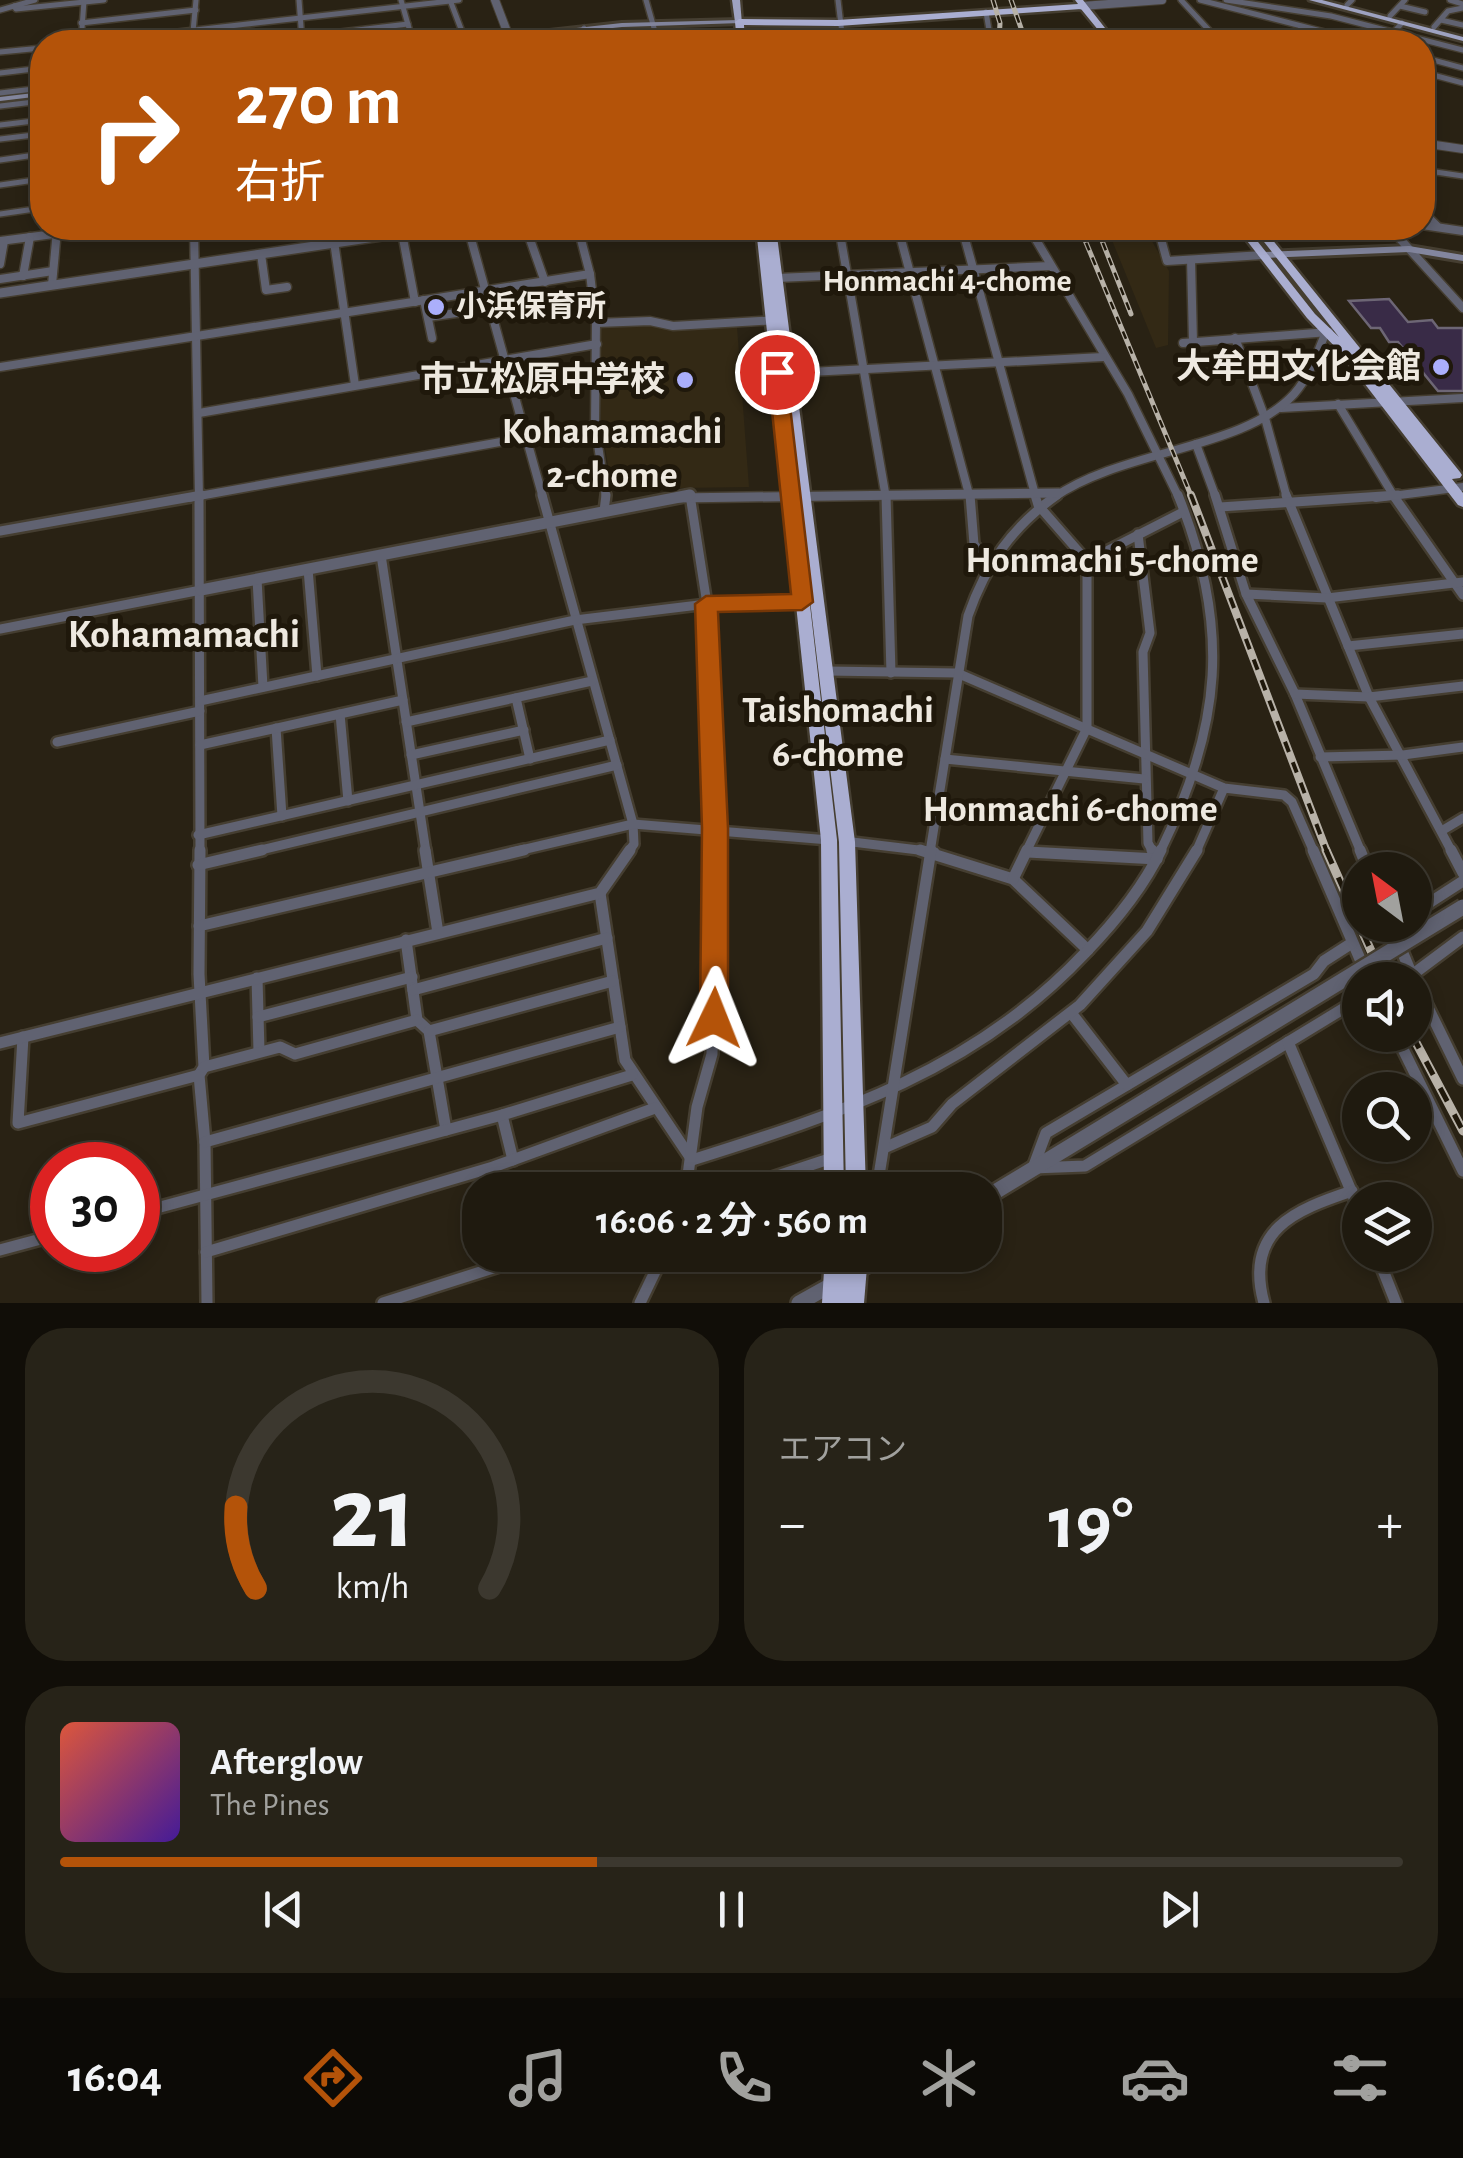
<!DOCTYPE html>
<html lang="ja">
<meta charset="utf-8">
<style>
body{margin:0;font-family:"Alegreya Sans","Noto Sans JP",sans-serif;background:#272318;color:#f1f3f6;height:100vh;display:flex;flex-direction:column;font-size:38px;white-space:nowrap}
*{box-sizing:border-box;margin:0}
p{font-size:32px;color:#a1a19e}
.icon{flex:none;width:55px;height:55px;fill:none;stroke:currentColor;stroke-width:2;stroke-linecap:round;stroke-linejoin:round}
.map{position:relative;height:1303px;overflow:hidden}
.details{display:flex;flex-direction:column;gap:25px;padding:25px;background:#110e08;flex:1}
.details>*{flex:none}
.top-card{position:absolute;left:30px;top:30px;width:1405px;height:210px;border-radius:40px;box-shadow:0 5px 15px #0003,0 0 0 2px #3c382f;background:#b45309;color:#fff;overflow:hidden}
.needle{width:65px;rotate:328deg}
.fabs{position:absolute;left:1342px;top:852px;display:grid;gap:20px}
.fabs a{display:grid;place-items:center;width:90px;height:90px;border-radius:50%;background:#1f1a0f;box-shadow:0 5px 15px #0003,0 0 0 2px #3c382f;font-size:50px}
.speed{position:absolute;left:30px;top:1142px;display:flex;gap:20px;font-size:50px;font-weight:700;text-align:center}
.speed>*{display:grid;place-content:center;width:130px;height:130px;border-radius:50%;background:#1f1a0f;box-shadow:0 5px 15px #0003,0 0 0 2px #3c382f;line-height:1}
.speed .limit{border:15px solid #d22;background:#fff;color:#111}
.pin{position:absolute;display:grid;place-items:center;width:85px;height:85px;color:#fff;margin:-42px;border:5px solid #fff;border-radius:50%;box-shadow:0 2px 10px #0007}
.me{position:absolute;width:110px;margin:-55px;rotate:2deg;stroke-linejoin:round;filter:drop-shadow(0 0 8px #0008)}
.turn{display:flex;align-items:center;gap:35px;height:210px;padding:0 40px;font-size:45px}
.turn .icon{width:130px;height:130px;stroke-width:2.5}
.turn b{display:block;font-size:70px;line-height:85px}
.big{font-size:75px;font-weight:700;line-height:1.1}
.details .card{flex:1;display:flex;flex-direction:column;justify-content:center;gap:15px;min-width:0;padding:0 35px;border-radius:40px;background:#272318}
.details .dial{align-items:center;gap:0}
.dial svg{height:260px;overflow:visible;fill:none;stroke:#3c382f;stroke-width:7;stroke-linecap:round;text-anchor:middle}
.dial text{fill:#f1f3f6;stroke:none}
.song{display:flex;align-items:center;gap:30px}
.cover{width:120px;height:120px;border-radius:15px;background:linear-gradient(135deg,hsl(10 70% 55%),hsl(260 70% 35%))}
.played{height:10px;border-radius:5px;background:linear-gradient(90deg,#b45309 40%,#3c382f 40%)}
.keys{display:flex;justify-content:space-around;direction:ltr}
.heat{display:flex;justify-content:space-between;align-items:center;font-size:55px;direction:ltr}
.details .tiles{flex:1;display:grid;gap:25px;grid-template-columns:1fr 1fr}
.card:last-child{grid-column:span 2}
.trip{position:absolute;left:462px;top:1172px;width:540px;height:100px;border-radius:40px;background:#1f1a0f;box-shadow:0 5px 15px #0003,0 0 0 2px #3c382f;font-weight:700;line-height:100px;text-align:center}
.dock{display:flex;height:160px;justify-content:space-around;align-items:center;background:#0c0a06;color:#a1a19e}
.dock .icon{width:70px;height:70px}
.dock .active{color:#b45309}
.dock b{font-size:45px;color:#f1f3f6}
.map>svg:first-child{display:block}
.built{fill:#332915}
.building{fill:#392b47;stroke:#6d6675;stroke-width:2.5}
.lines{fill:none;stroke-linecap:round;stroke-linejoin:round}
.minor-far3-casing{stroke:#453e31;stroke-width:8}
.minor-far2-casing{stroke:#453e31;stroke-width:11}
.minor-far1-casing{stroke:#453e31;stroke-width:14}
.minor-casing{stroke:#453e31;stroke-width:16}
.tertiary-far3-casing{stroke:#453e31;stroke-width:10}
.tertiary-far2-casing{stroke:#453e31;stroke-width:12}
.tertiary-far1-casing{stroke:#453e31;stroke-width:16}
.tertiary-casing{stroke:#453e31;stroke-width:20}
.secondary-casing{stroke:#453e31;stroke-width:6}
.primary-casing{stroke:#453e31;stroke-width:5}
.trunk-casing{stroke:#453e31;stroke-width:5}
.minor-far3{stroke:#606271;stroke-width:5}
.minor-far2{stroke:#606271;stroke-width:8}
.minor-far1{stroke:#606271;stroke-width:9}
.minor{stroke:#606271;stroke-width:11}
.tertiary-far3{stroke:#606271;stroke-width:8}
.tertiary-far2{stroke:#606271;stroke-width:9}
.tertiary-far1{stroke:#606271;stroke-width:11}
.tertiary{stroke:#606271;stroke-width:15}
.secondary{fill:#83869e;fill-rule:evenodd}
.primary{fill:#9ea2c1;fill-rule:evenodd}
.trunk{fill:#aaaed1;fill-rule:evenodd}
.rail-far2-casing{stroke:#b8b2a8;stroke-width:5}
.rail-far1-casing{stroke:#b8b2a8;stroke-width:8}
.rail-casing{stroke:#b8b2a8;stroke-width:9}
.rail-far2{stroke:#1f180b;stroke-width:2.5;stroke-dasharray:8;stroke-linecap:butt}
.rail-far1{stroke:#1f180b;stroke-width:4;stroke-dasharray:11;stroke-linecap:butt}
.rail{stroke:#1f180b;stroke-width:5;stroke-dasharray:15;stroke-linecap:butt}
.tertiary-bridge-casing{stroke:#453e31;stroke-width:20;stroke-linecap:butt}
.tertiary-bridge{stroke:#606271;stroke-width:15}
.route{fill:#b45309;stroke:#753606;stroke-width:2.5}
.poi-dot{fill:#abaffb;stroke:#1f180b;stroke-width:4}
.labels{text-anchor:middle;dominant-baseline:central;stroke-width:10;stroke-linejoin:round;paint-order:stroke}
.far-poi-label{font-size:30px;font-weight:bold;fill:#eee9e0;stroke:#1f180b;text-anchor:start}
.far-neighbourhood-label{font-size:32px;font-weight:bold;fill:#eee9e0;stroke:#1f180b}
.poi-label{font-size:35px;font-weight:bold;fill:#eee9e0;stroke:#1f180b;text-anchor:end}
.neighbourhood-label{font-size:38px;font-weight:bold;fill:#eee9e0;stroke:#1f180b}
.quarter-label{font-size:40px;font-weight:bold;fill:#eee9e0;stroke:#1f180b}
</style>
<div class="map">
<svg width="1463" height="1303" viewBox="0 0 1463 1303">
<rect width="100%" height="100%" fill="#292214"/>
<g class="built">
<path d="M1107,228h43l-1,8 20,35 -1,74 -12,3z"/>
<path d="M648,325l24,5 65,-3 12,160 -137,2 -11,-66v-96z"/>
</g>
<path class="building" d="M1389,299l19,23 24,-2 6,8h25v63h-25l-40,-49h-9l-9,-14h-9l-22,-27z"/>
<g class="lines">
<defs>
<g id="minor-far3">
<path d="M299,0l3,40"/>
<path d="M401,0l12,42"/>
<path d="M450,0l16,42"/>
<path d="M646,0l12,42"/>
<path d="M838,0l5,42"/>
<path d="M1181,0l39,42"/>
<path d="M1200,0l164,42"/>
<path d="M1226,0l105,16 132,34"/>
<path d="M1450,0l13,4"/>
<path d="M1347,5l5,-5"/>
<path d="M14,6l2,3 88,-9"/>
<path d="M1400,6l25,6"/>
<path d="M0,10l35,-10"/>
<path d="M986,12l5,30"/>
<path d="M1390,16l15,-16"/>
<path d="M1441,20l22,5"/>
<path d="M81,23l115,-13"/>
<path d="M1434,27l14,-16 15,-3"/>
<path d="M584,28l7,14"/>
<path d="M1292,38l19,4"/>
<path d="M81,42l3,-41"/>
<path d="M90,42l369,-42"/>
<path d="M192,42l4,-42"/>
<path d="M256,42l152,-18"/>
<path d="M969,42l22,-1"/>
<path d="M1284,42l19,-15"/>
<path d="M1385,42l17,-19"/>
<path d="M0,52l42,-4"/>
<path d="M1422,57l41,11"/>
<path d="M1422,72l41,11"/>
<path d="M0,73l42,-5"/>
<path d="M0,93l42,-5"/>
<path d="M0,106l42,-5"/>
<path d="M0,125l42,-5"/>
<path d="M0,139l42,-5"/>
<path d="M0,160l42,-6"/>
<path d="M1422,170l41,6"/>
<path d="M0,185l42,-6"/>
<path d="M1422,211l8,8"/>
<path d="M0,214l42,-6"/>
</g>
<g id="minor-far2">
<path d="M1428,217l9,9"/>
<path d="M1422,225l41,6"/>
<path d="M194,228l5,270"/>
<path d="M332,228l23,157"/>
<path d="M468,228l75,270"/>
<path d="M526,228l19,54"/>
<path d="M578,228l12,46 6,49 -1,102 11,73"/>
<path d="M839,228l47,270"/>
<path d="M898,228l72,270"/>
<path d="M962,228l74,270"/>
<path d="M1029,228l99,166 51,104"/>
<path d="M1158,228l9,33 96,-6"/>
<path d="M1390,228l73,80"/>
<path d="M402,233l13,69"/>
<path d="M0,241l100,-13"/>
<path d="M261,254l5,36 21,-3"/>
<path d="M1191,260l2,82"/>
<path d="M0,264l4,-23"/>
<path d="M23,276l7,-39"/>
<path d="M777,278l273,-12"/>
<path d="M0,279l53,-8"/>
<path d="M52,285l5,-55"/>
<path d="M424,300l8,38"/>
<path d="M428,317l165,-23"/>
<path d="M596,323l54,-2 23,5 105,-6"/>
<path d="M1235,338l30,80 22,80"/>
<path d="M1183,343l146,-11"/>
<path d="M0,367l590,-93"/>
<path d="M790,373l313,-16"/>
<path d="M1338,404l57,94"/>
<path d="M1281,408l182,-10"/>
<path d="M199,413l398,-69"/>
<path d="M1196,444l20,54"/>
<path d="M188,498l407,-73"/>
<path d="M1053,498c70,-49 190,-48 241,-104 16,-18 23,-41 32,-62"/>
<path d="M1376,498l87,-11"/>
</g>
<g id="minor-far1">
<path d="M199,495l1,357"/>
<path d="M542,495l91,329 1,20 -6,8"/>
<path d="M690,495l17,109 8,248"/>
<path d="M886,495l5,178"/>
<path d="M970,495l4,49 14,19"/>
<path d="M1215,495l31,99 49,100 66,158"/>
<path d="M1286,495l83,202 83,155"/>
<path d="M1393,495l70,100"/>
<path d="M1220,507l178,-12"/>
<path d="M604,511l2,-16"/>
<path d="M0,531l202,-36"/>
<path d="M1138,534l12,99 -7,19 5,191 5,9"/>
<path d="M381,555l45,297"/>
<path d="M1087,561l96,-49"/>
<path d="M308,569l9,107"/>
<path d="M257,579l6,108"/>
<path d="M1246,594l81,4 136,-16"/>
<path d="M0,629l201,-39"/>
<path d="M1348,646l115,-12"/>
<path d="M827,671l130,2 267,115 60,7 8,7 22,50"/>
<path d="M1295,694l74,3 94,-11"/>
<path d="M516,698l14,61"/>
<path d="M200,701l375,-81 132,-16 96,-2"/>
<path d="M340,714l8,87"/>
<path d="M406,722l186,-41"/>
<path d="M276,728l6,88"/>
<path d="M57,742l143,-31"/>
<path d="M200,745l203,-45"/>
<path d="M411,755l113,-25"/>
<path d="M1320,757l83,-2 60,-8"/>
<path d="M945,759l199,20"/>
<path d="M1443,830l20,-12"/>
<path d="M198,835l412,-95"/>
<path d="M844,841l91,11"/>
<path d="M252,852l365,-87"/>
<path d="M513,852l120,-28 196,16"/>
<path d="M930,852l38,-236c18,-52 44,-89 89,-121"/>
<path d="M1026,852l61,-124v-167l-49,-56 -3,-10"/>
<path d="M1160,852c62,-126 71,-225 18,-357"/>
<path d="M1196,852l28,-64"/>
</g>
<g id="minor">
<path d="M200,850l-1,124 5,93 -5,8 6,67 2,161"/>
<path d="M425,850l13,83"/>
<path d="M920,850l93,29 75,71"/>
<path d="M1152,850l5,9"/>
<path d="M1313,850l56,130"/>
<path d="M1360,850l8,20"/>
<path d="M1451,850l12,23"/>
<path d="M1028,852l129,7"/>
<path d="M198,865l64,-15"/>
<path d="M1013,879l14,-29"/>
<path d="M600,893l25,167 67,100"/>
<path d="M1415,912l48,-31"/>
<path d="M1391,925l21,50"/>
<path d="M199,926l325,-76"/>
<path d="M406,940l11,80 12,11 17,99"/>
<path d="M1352,943l-28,18 -10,13 -268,159 -13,35 52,-2 261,-159h14"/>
<path d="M257,978l2,73"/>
<path d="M1415,980l-3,-5 51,-38"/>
<path d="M1415,981l48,98"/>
<path d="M413,990l194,-52"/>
<path d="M1072,1014l55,71"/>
<path d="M258,1017l154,-40"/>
<path d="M429,1031l184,-50"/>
<path d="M1396,1035l67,136"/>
<path d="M23,1037l-5,86 181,-48"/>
<path d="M1288,1042l72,170"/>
<path d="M0,1043l600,-150 30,-43"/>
<path d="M204,1067l76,-20 15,7 122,-34"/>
<path d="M502,1115l11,45"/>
<path d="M205,1142l415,-115"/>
<path d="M884,1148l48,-21 20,-23 128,-99 67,-74 50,-81"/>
<path d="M692,1160c149,-47 282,-89 393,-207 29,-30 58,-65 76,-103"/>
<path d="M856,1187l21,1 54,-338"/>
<path d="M686,1190l11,-83 15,-53 3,-204"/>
<path d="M735,1190l97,-32"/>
<path d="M138,1213l364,-98 130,-40"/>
<path d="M0,1250l52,-14"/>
<path d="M206,1252l287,-85 162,-59"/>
<path d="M1377,1255l19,48"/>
<path d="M383,1303l151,-48"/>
<path d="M640,1303l23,-48"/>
<path d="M1264,1303c-20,-73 31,-93 88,-112"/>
</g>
<g id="tertiary-far3">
<path d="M495,0l16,42"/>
<path d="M1082,6l80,-6"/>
<path d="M1422,143l41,6"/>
</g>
<g id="tertiary-far2">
<path d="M0,293l435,-65"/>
<path d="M677,498l382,-5"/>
</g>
<path id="tertiary-far1" d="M201,590l489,-95"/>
<g id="tertiary">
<path d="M985,1198l168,-102"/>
<path d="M854,1272l31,-17"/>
<path d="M799,1303l34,-19"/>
</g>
<g id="secondary">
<path d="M739,20l2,1v2l-119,4 -141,15h-19l4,-2 156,-17z"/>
<path d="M42,92v4l-42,5v-4z"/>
<path d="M1409,246l54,9v6l-54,-9 -146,6 -5,-3 5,-3z"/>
</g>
<g id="primary">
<path d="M732,0h8l2,24 -7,-2z"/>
<path d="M1309,0h13l141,37v4z"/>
</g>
<g id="trunk">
<path d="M1075,0h8l33,42h-8l-27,-33 -243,17 -94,-1 1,17h-8l-2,-20 4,-3 99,1 240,-16z"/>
<path d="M756,228h20l79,614 11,348h-20l-7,-348 -42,-350 40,348 7,350h-20l-3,-350z"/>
<path d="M1237,228h10l68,86 24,23 -86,-109h10l197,244 2,3 -2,3 -8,1 11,14v14l-5,-2 -117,-152 -34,-35z"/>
<path d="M825,1255h43l-4,48h-42z"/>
</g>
</defs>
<use href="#minor-far3" class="minor-far3-casing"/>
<use href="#minor-far2" class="minor-far2-casing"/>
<use href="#minor-far1" class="minor-far1-casing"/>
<use href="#minor" class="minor-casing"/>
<use href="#tertiary-far3" class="tertiary-far3-casing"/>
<use href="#tertiary-far2" class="tertiary-far2-casing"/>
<use href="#tertiary-far1" class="tertiary-far1-casing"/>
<use href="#tertiary" class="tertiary-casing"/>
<use href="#secondary" class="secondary-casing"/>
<use href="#primary" class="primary-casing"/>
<use href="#trunk" class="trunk-casing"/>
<use href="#minor-far3" class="minor-far3"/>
<use href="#minor-far2" class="minor-far2"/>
<use href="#minor-far1" class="minor-far1"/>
<use href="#minor" class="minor"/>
<use href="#tertiary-far3" class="tertiary-far3"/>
<use href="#tertiary-far2" class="tertiary-far2"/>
<use href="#tertiary-far1" class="tertiary-far1"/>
<use href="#tertiary" class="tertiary"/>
<use href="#secondary" class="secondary"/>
<use href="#primary" class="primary"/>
<use href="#trunk" class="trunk"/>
<defs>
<g id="rail-far2">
<path d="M993,0l7,23 -1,19"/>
<path d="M1011,0l15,42"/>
<path d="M1080,228l112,270"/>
<path d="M1097,228l34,86"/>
</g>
<path id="rail-far1" d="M1191,495l136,357"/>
<g id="rail">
<path d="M1326,850l58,130"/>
<path d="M1412,1035l51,96"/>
</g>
</defs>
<use href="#rail-far2" class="rail-far2-casing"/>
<use href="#rail-far1" class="rail-far1-casing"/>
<use href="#rail" class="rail-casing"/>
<use href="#rail-far2" class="rail-far2"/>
<use href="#rail-far1" class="rail-far1"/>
<use href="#rail" class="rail"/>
<defs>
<path id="tertiary-bridge" d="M1153,1096l310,-189"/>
</defs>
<use href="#tertiary-bridge" class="tertiary-bridge-casing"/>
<use href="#tertiary-bridge" class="tertiary-bridge"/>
</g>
<path class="route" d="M777,366l9,6 27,230 -11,8 -84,2 10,216v190l-4,10 -10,4 -10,-4 -4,-10 2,-190 -7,-224 11,-8 85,-2 -23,-222z"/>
<g class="poi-dot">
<circle cx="436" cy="307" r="10"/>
<circle cx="1441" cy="367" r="10"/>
<circle cx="685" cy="380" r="10"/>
</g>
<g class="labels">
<g class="far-poi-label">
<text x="456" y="307">小浜保育所</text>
</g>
<g class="far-neighbourhood-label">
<text x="947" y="281">Honmachi 4-chome</text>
</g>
<g class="poi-label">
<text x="1421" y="367">大牟田文化会館</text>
<text x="665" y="380">市立松原中学校</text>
</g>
<g class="neighbourhood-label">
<text x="612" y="432">Kohamamachi<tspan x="612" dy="44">2-chome</tspan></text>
<text x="1112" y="561">Honmachi 5-chome</text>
<text x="838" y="711">Taishomachi<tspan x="838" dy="44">6-chome</tspan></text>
<text x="1070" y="810">Honmachi 6-chome</text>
</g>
<g class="quarter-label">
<text x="184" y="635">Kohamamachi</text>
</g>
</g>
</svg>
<div class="fabs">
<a><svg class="needle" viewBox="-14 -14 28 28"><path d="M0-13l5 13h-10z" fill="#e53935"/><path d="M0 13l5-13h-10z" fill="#a1a19e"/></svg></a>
<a><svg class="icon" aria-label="sound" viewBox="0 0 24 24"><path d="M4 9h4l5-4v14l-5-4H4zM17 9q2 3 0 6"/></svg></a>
<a><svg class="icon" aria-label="search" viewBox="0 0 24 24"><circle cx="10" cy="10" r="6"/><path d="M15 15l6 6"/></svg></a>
<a><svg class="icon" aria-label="layers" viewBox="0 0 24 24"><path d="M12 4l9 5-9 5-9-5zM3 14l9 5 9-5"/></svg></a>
</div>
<div class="speed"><div class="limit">30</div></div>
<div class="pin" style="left:777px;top:372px;background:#d93025"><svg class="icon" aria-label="arrive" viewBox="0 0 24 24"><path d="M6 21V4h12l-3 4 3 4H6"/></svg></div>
<svg class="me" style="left:714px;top:1018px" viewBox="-20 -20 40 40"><path d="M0-17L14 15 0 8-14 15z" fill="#b45309" stroke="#fff" stroke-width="4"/></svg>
<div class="trip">16:06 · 2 分 · 560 m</div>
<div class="top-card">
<div class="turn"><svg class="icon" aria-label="right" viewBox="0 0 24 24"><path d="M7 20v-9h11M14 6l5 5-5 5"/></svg><div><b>270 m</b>右折</div></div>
</div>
</div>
<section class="details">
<div class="tiles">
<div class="card dial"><svg viewBox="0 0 100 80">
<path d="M14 69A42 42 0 1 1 86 69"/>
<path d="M14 69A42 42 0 0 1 8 44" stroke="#b45309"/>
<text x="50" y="56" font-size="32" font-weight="700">21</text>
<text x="50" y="72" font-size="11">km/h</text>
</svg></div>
<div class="card"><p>エアコン</p>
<div class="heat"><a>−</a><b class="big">19°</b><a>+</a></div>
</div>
<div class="card">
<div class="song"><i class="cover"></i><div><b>Afterglow</b><p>The Pines</p></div></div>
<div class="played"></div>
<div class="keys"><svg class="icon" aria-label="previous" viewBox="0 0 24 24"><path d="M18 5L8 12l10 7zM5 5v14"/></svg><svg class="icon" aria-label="pause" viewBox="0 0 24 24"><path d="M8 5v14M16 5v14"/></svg><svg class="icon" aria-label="next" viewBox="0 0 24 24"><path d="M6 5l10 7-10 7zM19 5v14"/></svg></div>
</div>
</div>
</section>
<nav class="dock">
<b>16:04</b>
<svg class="icon active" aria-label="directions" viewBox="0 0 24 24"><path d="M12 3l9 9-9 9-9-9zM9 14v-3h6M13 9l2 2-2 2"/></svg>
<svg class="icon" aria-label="music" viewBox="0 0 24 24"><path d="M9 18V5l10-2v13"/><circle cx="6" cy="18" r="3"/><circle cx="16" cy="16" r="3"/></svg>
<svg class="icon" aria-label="phone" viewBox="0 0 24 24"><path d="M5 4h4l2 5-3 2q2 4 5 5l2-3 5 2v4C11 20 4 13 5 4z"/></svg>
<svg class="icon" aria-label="climate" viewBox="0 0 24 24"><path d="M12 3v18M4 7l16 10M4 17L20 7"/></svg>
<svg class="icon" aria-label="car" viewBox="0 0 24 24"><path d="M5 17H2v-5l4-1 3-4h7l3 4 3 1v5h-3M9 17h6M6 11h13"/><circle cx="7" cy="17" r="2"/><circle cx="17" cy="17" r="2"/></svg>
<svg class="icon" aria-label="filters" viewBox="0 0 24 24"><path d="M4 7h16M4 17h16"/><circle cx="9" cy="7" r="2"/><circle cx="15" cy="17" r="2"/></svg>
</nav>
